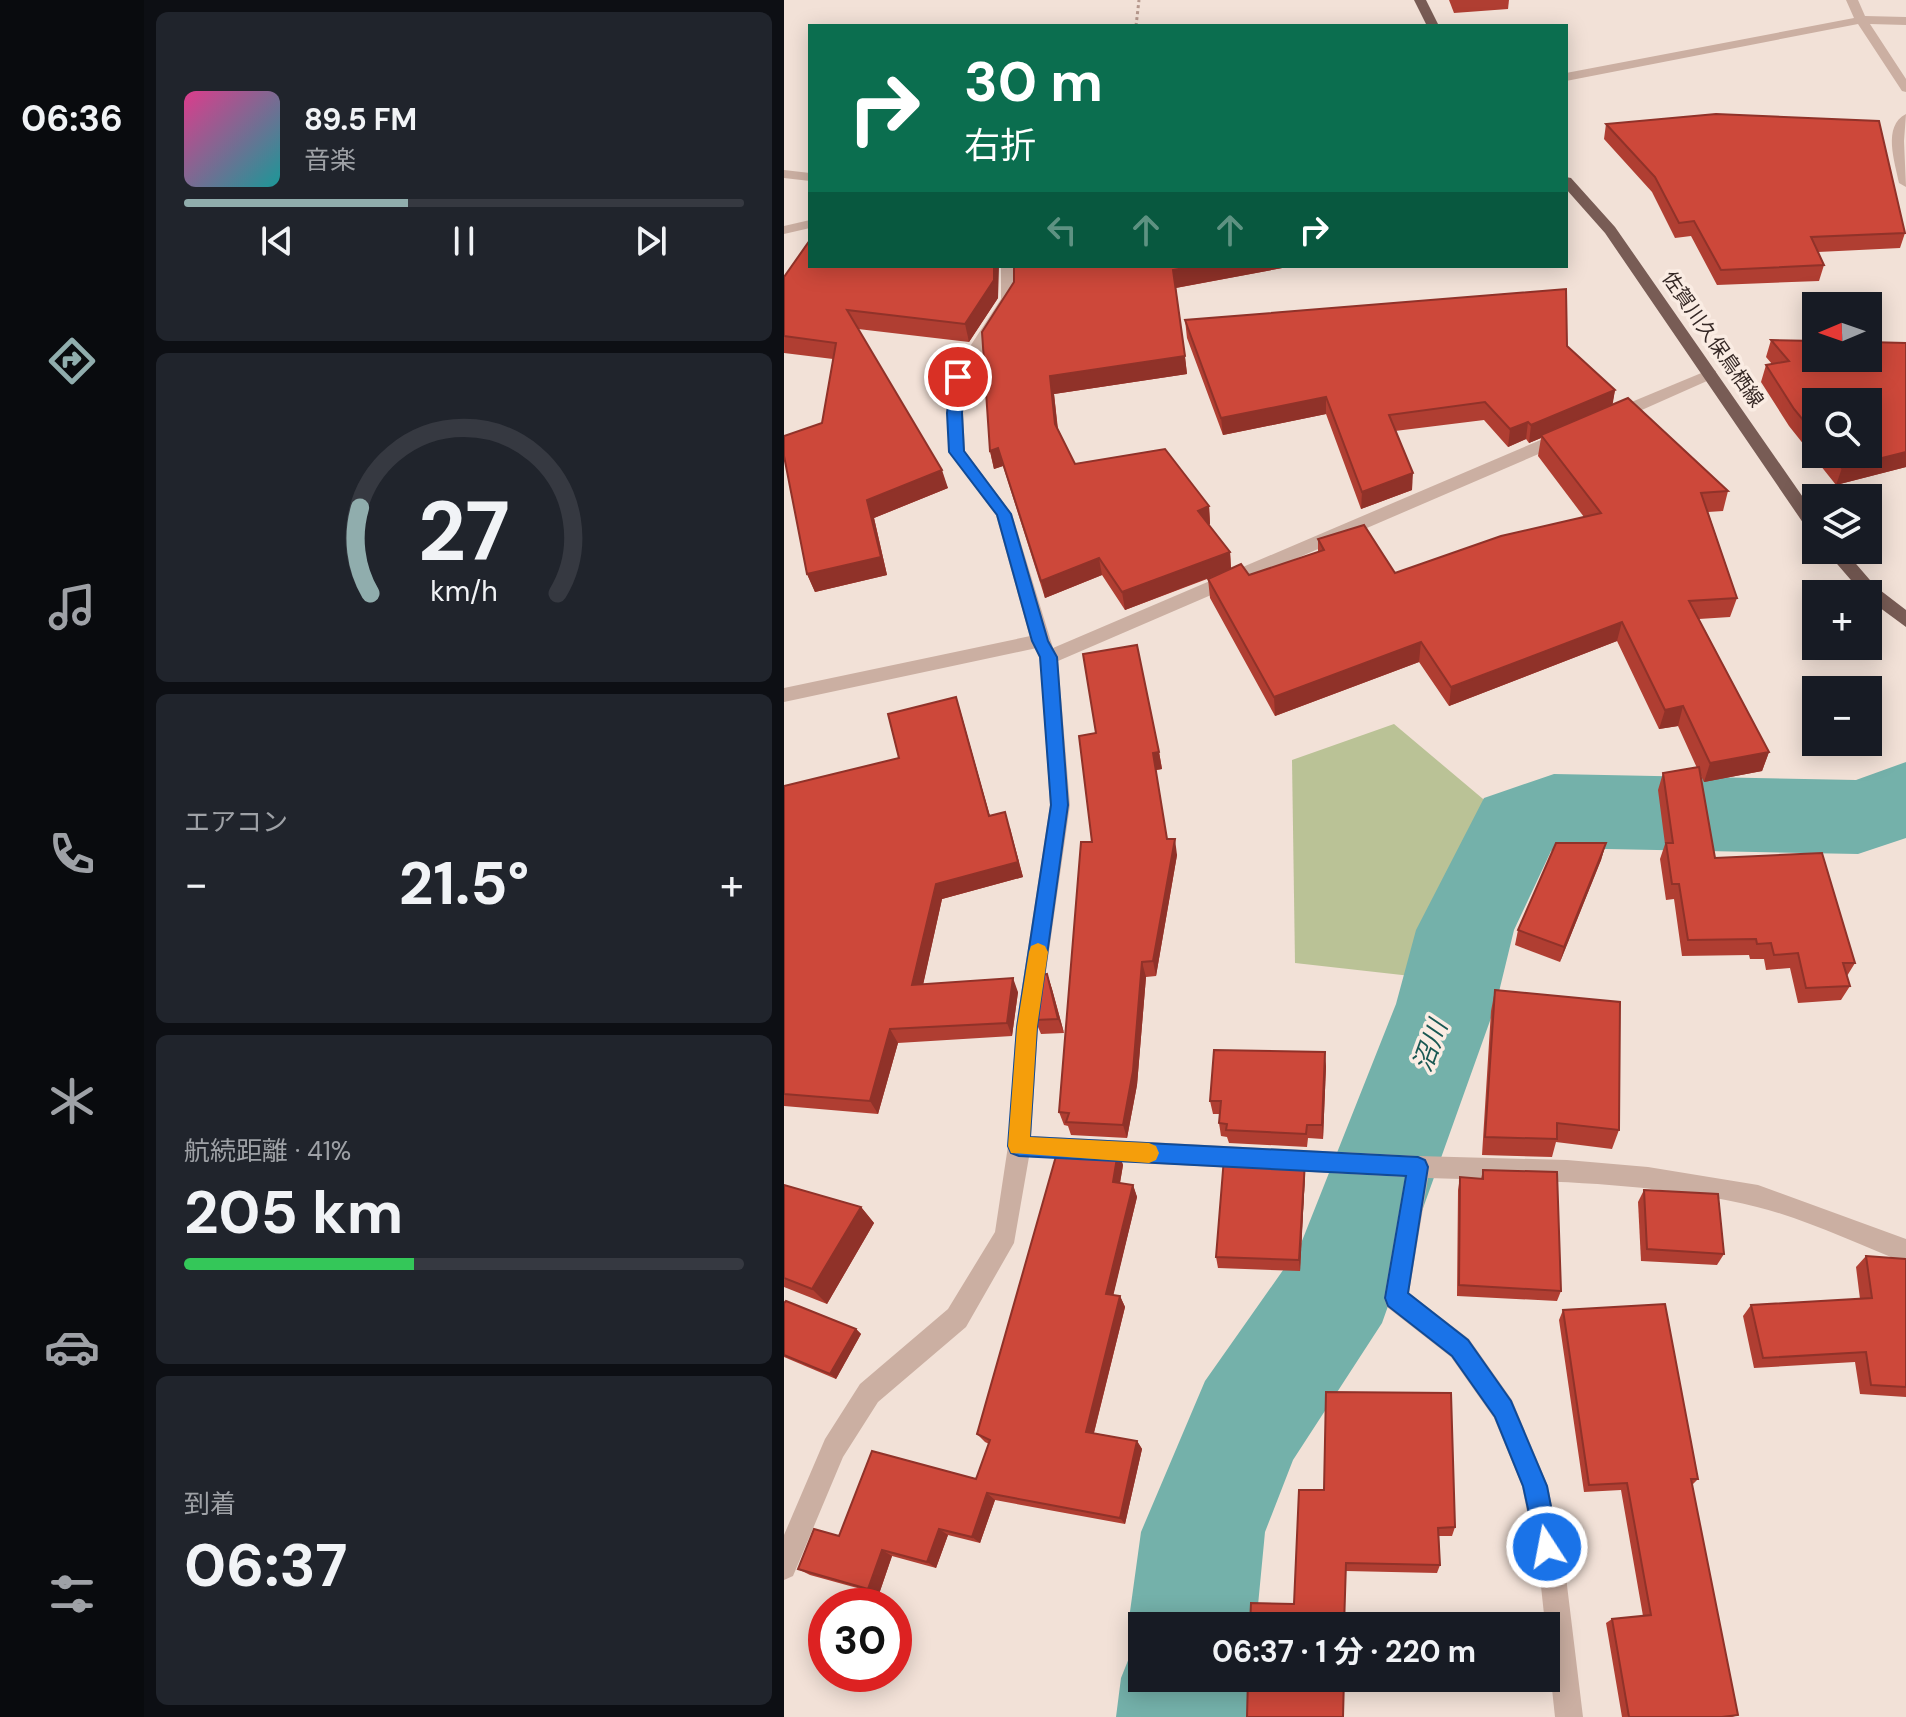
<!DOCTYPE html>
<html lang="ja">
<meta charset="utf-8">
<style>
body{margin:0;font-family:"DM Sans","Noto Sans JP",sans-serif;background:#20242c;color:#f1f3f6;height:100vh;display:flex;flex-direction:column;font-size:30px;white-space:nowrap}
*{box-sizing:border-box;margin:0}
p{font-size:26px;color:#9ea1a6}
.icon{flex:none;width:44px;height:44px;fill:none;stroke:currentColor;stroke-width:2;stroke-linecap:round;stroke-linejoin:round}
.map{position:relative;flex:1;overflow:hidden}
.panel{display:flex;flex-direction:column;gap:12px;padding:12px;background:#0d0f14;width:640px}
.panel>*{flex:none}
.guide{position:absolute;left:24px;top:24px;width:760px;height:244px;border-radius:0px;box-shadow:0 4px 20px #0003;background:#0b6e4f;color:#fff;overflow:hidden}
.needle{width:52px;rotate:268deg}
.tools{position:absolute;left:1018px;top:292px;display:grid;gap:16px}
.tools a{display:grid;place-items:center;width:80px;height:80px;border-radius:0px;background:#171b24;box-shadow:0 4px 20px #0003;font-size:40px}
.speed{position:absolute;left:24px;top:1588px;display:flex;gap:16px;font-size:40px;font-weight:700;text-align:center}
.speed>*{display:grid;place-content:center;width:104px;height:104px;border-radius:50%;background:#171b24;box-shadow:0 4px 20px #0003;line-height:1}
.speed .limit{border:12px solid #d22;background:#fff;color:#111}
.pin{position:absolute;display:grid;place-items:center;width:68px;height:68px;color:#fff;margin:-34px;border:4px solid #fff;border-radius:50%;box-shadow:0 2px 8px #0007}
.me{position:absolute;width:88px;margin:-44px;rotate:349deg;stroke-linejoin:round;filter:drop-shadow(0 0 6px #0008)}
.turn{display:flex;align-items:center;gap:28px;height:168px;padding:0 24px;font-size:36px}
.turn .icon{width:104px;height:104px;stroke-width:2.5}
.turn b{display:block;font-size:56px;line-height:68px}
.lanes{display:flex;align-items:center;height:76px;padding:0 24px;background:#0003;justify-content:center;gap:40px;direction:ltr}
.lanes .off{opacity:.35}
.big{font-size:60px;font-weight:700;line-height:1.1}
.panel .tile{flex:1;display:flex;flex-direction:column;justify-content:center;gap:12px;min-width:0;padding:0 28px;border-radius:12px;background:#20242c}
.panel .dial{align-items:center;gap:0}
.dial svg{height:208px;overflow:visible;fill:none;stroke:#363941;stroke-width:7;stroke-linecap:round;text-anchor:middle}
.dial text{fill:#f1f3f6;stroke:none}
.song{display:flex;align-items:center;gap:24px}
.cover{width:96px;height:96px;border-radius:12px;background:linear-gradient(135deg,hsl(330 70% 55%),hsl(180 70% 35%))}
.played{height:8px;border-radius:4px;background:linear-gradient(90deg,#90adad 40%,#363941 40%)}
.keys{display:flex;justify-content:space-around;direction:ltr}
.heat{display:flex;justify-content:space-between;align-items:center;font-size:44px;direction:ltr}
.charge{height:12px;border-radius:6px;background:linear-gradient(90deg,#34c759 41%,#363941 0)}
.trip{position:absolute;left:344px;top:1612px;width:432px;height:80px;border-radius:0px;background:#171b24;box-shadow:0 4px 20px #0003;font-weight:700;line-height:80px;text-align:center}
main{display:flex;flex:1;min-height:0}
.tabs{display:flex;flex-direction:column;width:144px;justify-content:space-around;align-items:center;background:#090b0e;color:#9ea1a6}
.tabs .icon{width:56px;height:56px}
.tabs .current{color:#90adad}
.tabs b{font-size:36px;color:#f1f3f6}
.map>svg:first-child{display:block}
.green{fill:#bac296}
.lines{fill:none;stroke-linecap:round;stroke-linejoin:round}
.river{fill:#74b1aa;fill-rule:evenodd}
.path{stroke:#b6988d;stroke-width:3;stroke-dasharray:3 3;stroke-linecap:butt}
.service{fill:#cbafa2;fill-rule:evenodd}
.minor{fill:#cbafa2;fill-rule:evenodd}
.primary{fill:#785c55;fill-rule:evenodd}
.wall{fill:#b03e32;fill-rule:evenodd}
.shaded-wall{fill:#903229}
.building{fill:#cd483a;stroke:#903229;stroke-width:2}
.route{fill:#1a73e8;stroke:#114b97;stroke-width:2}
.slow{fill:#f59e0b}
.labels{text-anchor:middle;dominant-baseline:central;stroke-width:7;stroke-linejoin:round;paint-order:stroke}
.far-street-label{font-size:20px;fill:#352825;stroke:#faece3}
.water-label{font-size:26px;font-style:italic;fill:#195853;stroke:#faece3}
</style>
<main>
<nav class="tabs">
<b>06:36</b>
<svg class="icon current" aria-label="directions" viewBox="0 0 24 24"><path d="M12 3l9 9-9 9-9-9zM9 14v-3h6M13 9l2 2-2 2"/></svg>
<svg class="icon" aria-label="music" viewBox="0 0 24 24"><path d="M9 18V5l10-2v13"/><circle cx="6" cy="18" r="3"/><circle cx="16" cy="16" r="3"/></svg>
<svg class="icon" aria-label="phone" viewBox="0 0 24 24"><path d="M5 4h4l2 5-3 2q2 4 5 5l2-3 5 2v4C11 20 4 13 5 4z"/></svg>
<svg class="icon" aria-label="climate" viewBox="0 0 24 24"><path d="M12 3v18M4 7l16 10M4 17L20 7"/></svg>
<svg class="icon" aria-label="car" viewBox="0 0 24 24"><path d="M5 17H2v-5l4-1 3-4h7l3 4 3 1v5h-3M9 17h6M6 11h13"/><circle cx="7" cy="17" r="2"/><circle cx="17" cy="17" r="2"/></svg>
<svg class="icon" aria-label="filters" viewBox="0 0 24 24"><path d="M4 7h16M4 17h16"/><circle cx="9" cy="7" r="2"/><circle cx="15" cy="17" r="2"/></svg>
</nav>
<section class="panel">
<div class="tile">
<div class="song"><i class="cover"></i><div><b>89.5 FM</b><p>音楽</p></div></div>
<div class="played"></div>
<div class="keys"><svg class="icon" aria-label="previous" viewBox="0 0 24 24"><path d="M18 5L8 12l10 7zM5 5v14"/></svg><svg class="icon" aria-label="pause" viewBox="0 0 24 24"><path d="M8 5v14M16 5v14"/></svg><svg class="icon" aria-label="next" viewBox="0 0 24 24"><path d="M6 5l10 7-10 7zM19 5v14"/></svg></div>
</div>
<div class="tile dial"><svg viewBox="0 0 100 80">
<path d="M14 69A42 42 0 1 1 86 69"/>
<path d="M14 69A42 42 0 0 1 10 36" stroke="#90adad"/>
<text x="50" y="56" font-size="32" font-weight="700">27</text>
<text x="50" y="72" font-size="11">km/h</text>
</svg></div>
<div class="tile"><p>エアコン</p>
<div class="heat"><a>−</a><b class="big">21.5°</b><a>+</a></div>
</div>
<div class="tile"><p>航続距離 · 41%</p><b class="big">205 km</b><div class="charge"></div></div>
<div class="tile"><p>到着</p><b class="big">06:37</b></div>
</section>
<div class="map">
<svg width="1122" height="1717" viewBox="0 0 1122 1717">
<rect width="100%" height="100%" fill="#f2e1d7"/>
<path class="green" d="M610,724l95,80 -78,172 -116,-13 -3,-203z"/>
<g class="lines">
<path class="river" d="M1122,762v76l-48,16 -300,-6 -7,3 -37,79 -18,74 -114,319 -89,137 -28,72 -9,94h-114v52h109l-3,39h-132l5,-39 14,-35 -7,-17 13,-94 64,-151 95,-135 96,-242 20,-74 68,-132 70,-24 302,6z"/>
<path class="path" d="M352,26l3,-26"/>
<path class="service" d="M256,634l9,7 -3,5 -262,56v-14z"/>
<g class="minor">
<path d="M1062,0h12l7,16 41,1v8l-36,-1 36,55v13l-4,-1 -44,-67 -292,57v-8l288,-55z"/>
<path d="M1122,114l-2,27 2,46 -7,-4c-4,-21 -17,-57 7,-69z"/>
<path d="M0,170l26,3v8l-26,-3z"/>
<path d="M26,220v8l-26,6v-8z"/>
<path d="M217,266h14v33l-49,78 -3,36 2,38 47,63 41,134 504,-215h12l2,4 -2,4 -511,220 12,144 -32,222 -7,109 387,20 149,4 81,7 110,18 148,54v24c-46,-18 -103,-45 -149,-56 -107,-26 -220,-26 -329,-29l-19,115 60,46 43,61 36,86 18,91 17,140h-28l-15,-140 -18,-91 -28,-68 -43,-61 -64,-50 -3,-9 21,-121 -376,-20 -15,86 -48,84 -88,75 -35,55 -50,119 -9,4v-45l41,-96 35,-55 88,-75 47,-77 13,-86 8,-119 34,-222 -10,-148 -9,-16 -35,-126 -47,-63 -2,-39 3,-36 51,-78z"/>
<path d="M927,369l5,2v6l-99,44 -6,1 -8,-5 2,-4z"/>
</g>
<g class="primary">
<path d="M630,0h12l13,26h-12z"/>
<path d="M782,177l5,1 44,49 201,289v19l-6,-2 -205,-300 -39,-44z"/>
<path d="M1041,550h19l32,37 30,23v17l-38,-28v-5h-5z"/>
</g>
</g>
<g class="wall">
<path d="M665,0h60l-1,9 -54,4z"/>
<path d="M822,124l299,109 -5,15 -82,4 6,13 -5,16 -102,4 -26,-49 -16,2 -23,-46 -48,-53z"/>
<path d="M230,266h279l-117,22 11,86 -133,20 4,35 17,35 134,42 1,18 -1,1 21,27 1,16 18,7 69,-23v-13l77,34 189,-56 -46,-61 3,-18 -12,5 -3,-4 -18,8 -24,-27 -89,11 17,59 -51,19 -35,-95 -103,21 -36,-97 -2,-18 382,26 48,44 -3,15 116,86 -5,20 -15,1 29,86 -7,19 -31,2 70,133 -7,19 -58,11 -3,-6 14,82 140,105 -8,13 3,10 -9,14 -43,3 -8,-35 -24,2 -2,-11h-14l-1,-4 -67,1 -8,-57 -8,1 -6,-41 5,-15 -7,-54 5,-17 34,-5 -19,-42 -19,3 -42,-88 -168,65 -30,-44 -144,54 -65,-118 -2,-19 7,-3 -90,34 -23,-35 -57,23 -42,-132 -9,3 -4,-18 24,-169z"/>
<path d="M0,277l214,21 -29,44 -111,-13 90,159 -74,30 13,57 -72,17 -8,-18 15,-151 11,-64 -49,-6z"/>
<path d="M987,340l45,1v17h52v-16l38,1v124l-70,18 -47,-59 -28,-44 5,-17 6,-1 -6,-7zM1032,402h52v52h-52z"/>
<path d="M172,697l34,119 20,12 13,49 -81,22 -19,85 95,8 -6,44 -114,7 -20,71 -94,-8v-320l115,-28z"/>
<path d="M312,733l63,19 3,17 -6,1 11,69 10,16 -21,121 -10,1 -9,108 -10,53 -56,-3 -3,-9 -4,-1 -5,-13 33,-270z"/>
<path d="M822,843l-5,17 -41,102 -45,-17 3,-15z"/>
<path d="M263,974l5,15 12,44 -23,1 -6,-14z"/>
<path d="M711,990l124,140 -7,19 -56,-7 -4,15 -70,-2 9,-144z"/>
<path d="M542,1066l-3,73 -15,-1 -1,9 -78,-4 -2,-6 -6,-1 -2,-13 1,-9h-7l-3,-13z"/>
<path d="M334,1152l5,13 -3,18 13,2 4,12 -24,98 7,1 5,11 -31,126 43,8 5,8 -17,75 -130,-24 -15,43 -32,-8 -12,33 -44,-12 -13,38 -69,-19 -12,-6 41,-33 137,-57 13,-35 -4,-2 -8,-8z"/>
<path d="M521,1162v13l-5,96 -82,-3 -2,-11z"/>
<path d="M699,1170l78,121 -4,10 -100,-5 1,-106 2,-13 21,2z"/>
<path d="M0,1185l77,22 13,16 -47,81 -43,-17z"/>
<path d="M860,1190l80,64 -7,11 -76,-4 -3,-59z"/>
<path d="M1082,1256l40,3v138l-46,-3 -5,-32 -101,6 -11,-52 8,-11 109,-6 -4,-32z"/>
<path d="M0,1303l72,26 5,5 -25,45 -52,-22z"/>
<path d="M779,1310l135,169 -6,6 46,230 -6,2h-110l-16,-94 6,-4 31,-3 -22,-126 -37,2 -25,-172z"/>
<path d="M540,1490l131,37 -3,9h-13l1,29 -3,8 -91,-2 -52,33z"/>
</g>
<g class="shaded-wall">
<path d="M210,266h5l-1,32 -29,44 -4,-18z"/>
<path d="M411,266h98l-118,22 -2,-18z"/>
<path d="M401,356l2,18 -133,20 5,48 -4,-18 -5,-48z"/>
<path d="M831,390l-3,18 -71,27v3l-12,5 2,-18z"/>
<path d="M542,397v17l-103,21 -2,-17z"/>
<path d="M744,422l-2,17 -18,8 2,-18z"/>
<path d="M214,448l5,18 -9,3 -4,-18z"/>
<path d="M1122,452v15l-70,18 6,-17z"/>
<path d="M158,470l6,18 -74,30 13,57 -72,17 -8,-18 60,-74z"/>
<path d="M629,473l-1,17 -51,19 1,-17z"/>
<path d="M425,506l1,18 -10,4 -2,-17z"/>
<path d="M446,552l1,17 -106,41 -3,-18z"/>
<path d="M315,558l3,17 -57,23 -4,-17z"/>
<path d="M838,622l-5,19 -168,65 2,-19z"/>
<path d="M637,642l-2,20 -144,54 -1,-19z"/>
<path d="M172,697l5,16 33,119 -5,-16z"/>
<path d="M899,706l-5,20 -19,3 6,-19z"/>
<path d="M375,752l3,17 -6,1 -3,-17z"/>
<path d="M985,752l-7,19 -58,11 6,-19z"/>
<path d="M221,812l18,65 -81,22 -22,100 -8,-14 24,-101z"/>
<path d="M391,839l2,16 -21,121 -3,-15z"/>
<path d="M822,843l-5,17 -41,102 4,-15z"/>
<path d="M358,962l4,15 -9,108 -10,53 -4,-13z"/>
<path d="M263,974l5,15 12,44 -6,-14z"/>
<path d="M229,978l5,14 -6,44 -5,-13z"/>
<path d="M106,1029l8,14 -20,71 -8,-13z"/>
<path d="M541,1052l1,14 -3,73 -1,-14z"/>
<path d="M334,1152l5,13 -5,29 -5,-12z"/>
<path d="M521,1162v13l-5,96 -1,-11z"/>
<path d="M349,1185l4,12 -26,108 -5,-11z"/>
<path d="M77,1207l13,16 -47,81 -15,-15z"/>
<path d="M336,1296l5,11 -33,133 -6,-8z"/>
<path d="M72,1329l5,5 -25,45 -6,-5z"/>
<path d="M353,1441l5,8 -17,75 -5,-6z"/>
<path d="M203,1493l8,7 -15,43 -8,-6z"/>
<path d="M155,1529l9,6 -12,33 -9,-6z"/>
<path d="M98,1550l10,6 -13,38 -11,-5z"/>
</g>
<g class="building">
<path d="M932,114l163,7 26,112 -94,4 13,28 -103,5 -27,-49 -15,2 -24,-46 -49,-53z"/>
<path d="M26,240v26h184v14l-29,44 -118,-14 95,160 -75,30 14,57 -74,17 -23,-118v-20l38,-13 14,-80 -52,-7v-59z"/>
<path d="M230,266h181l-22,4 12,86 -135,20 5,48 20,40 90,-15 44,57 -11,5 32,41 -108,40 -23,-34 -58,23 -43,-133 -8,3 -8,-119 32,-50z"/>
<path d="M782,289l1,57 48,44 -84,35 -3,-3 -18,7 -25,-27 -96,13 24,58 -51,19 -36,-95 -105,21 -36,-98z"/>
<path d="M987,340l45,1v17h52v-16l38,1v109l-64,16 -11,-14h37v-52h-52v34l-22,-27 -28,-44 23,-4z"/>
<path d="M844,398l100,93 -27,2 36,105 -48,3 80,151 -59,11 -27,-57 -18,4 -43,-88 -171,65 -30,-45 -147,55 -66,-118 33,-15 8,11 75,-25 -6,-11 46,-14 31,48 106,-37 100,-23 -60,-78z"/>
<path d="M353,645l22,107 -6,1 14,86h8l-22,122 -11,1 -9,109 -10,54 -57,-3 3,-9 -10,-1 22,-270h11l-13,-106 17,-3 -13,-79z"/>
<path d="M172,697l33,119 16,-4 13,50 -82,22 -24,101 101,-7 -6,45 -117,6 -20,72 -86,-7v-308l115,-28 -11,-44z"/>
<path d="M915,767l16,91 107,-5 33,110h-12l7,23 -44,2 -8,-35 -24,2 -3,-12 -14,1 -1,-5 -68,1 -9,-56h-7l-6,-41h7l-10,-70z"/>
<path d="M772,843h50l-42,104 -46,-17z"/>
<path d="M263,974l11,45 -23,1 6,-45z"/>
<path d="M711,990l125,12 -1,128 -62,-7v16l-72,-2z"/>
<path d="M430,1050l111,2 -3,73h-15l-1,9 -80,-4 1,-6 -8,-1 2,-22h-11z"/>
<path d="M274,1149l60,3 -5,30 20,3 -27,109 14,2 -34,136 51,9 -17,77 -133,-25 -15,44 -33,-8 -12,33 -45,-12 -14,39 -70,-20 16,-40 25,7 33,-85 104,28 14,-39 -13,-6z"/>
<path d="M440,1158l81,4 -6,98 -83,-3z"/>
<path d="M699,1170l74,2 4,119 -102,-6 1,-108 23,2z"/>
<path d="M0,1185l77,22 -49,82 -28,-11z"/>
<path d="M860,1190l74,4 6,60 -77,-5z"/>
<path d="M1082,1256l40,3v128l-35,-2 -5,-33 -103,6 -12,-53 121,-7z"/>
<path d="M2,1301l70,28 -26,45 -46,-19v-52z"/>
<path d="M881,1304l33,175h-7l47,236 -16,2h-93l-17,-98 39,-4 -24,-132 -38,2 -26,-175z"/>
<path d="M542,1392l125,1 4,134 -17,1 2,37 -94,-2 -2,63h-94l1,-23 43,1 5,-114h25z"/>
<path d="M464,1678h96l-1,39h-96z"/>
</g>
<path class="route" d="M174,373l7,4 -3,36 2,38 47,63 37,127 9,16 11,148 -31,222 -7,110 388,20 7,3 3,7 -20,126 60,47 43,61 36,85 12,61 -3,8 -9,4 -9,-4 -15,-69 -28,-69 -43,-61 -64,-50 -3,-8 21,-122 -387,-20 -8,-3 -3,-7 9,-119 34,-222 -11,-148 -8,-16 -35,-126 -48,-63 -2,-39 4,-36z"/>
<path class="slow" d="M254,943l7,3 3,6 -11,75 -7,110 119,6 7,3 3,7 -3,7 -7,3 -138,-10 -3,-7 9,-119 12,-75 2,-6z"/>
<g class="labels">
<g class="far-street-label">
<text transform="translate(929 339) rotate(55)">佐賀川久保鳥栖線</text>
</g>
<g class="water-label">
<text transform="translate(646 1046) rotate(-70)">沼川</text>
</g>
</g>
</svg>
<div class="tools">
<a><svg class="needle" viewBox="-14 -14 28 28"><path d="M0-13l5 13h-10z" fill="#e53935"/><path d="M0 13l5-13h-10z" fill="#9ea1a6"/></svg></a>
<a><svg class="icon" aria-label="search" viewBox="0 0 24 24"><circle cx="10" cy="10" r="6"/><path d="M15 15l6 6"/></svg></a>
<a><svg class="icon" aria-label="layers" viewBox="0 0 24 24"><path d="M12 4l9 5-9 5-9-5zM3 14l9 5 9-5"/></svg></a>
<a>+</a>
<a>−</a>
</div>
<div class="speed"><div class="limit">30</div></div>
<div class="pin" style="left:174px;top:377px;background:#d93025"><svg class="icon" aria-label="arrive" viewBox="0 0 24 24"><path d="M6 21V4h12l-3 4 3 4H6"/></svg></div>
<svg class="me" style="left:763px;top:1547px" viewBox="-20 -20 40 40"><circle r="17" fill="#1a73e8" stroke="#fff" stroke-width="3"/><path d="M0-11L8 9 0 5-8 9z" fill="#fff"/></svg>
<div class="trip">06:37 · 1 分 · 220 m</div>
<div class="guide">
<div class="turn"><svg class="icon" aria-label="right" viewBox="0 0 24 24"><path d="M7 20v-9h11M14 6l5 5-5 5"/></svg><div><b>30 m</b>右折</div></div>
<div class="lanes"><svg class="icon off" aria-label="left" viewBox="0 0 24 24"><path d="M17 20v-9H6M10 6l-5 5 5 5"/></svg><svg class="icon off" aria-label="ahead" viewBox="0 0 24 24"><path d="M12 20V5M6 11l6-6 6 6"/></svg><svg class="icon off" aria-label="ahead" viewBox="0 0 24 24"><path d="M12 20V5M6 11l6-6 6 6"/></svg><svg class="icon" aria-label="right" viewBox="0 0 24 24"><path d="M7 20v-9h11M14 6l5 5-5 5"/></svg></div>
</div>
</div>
</main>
